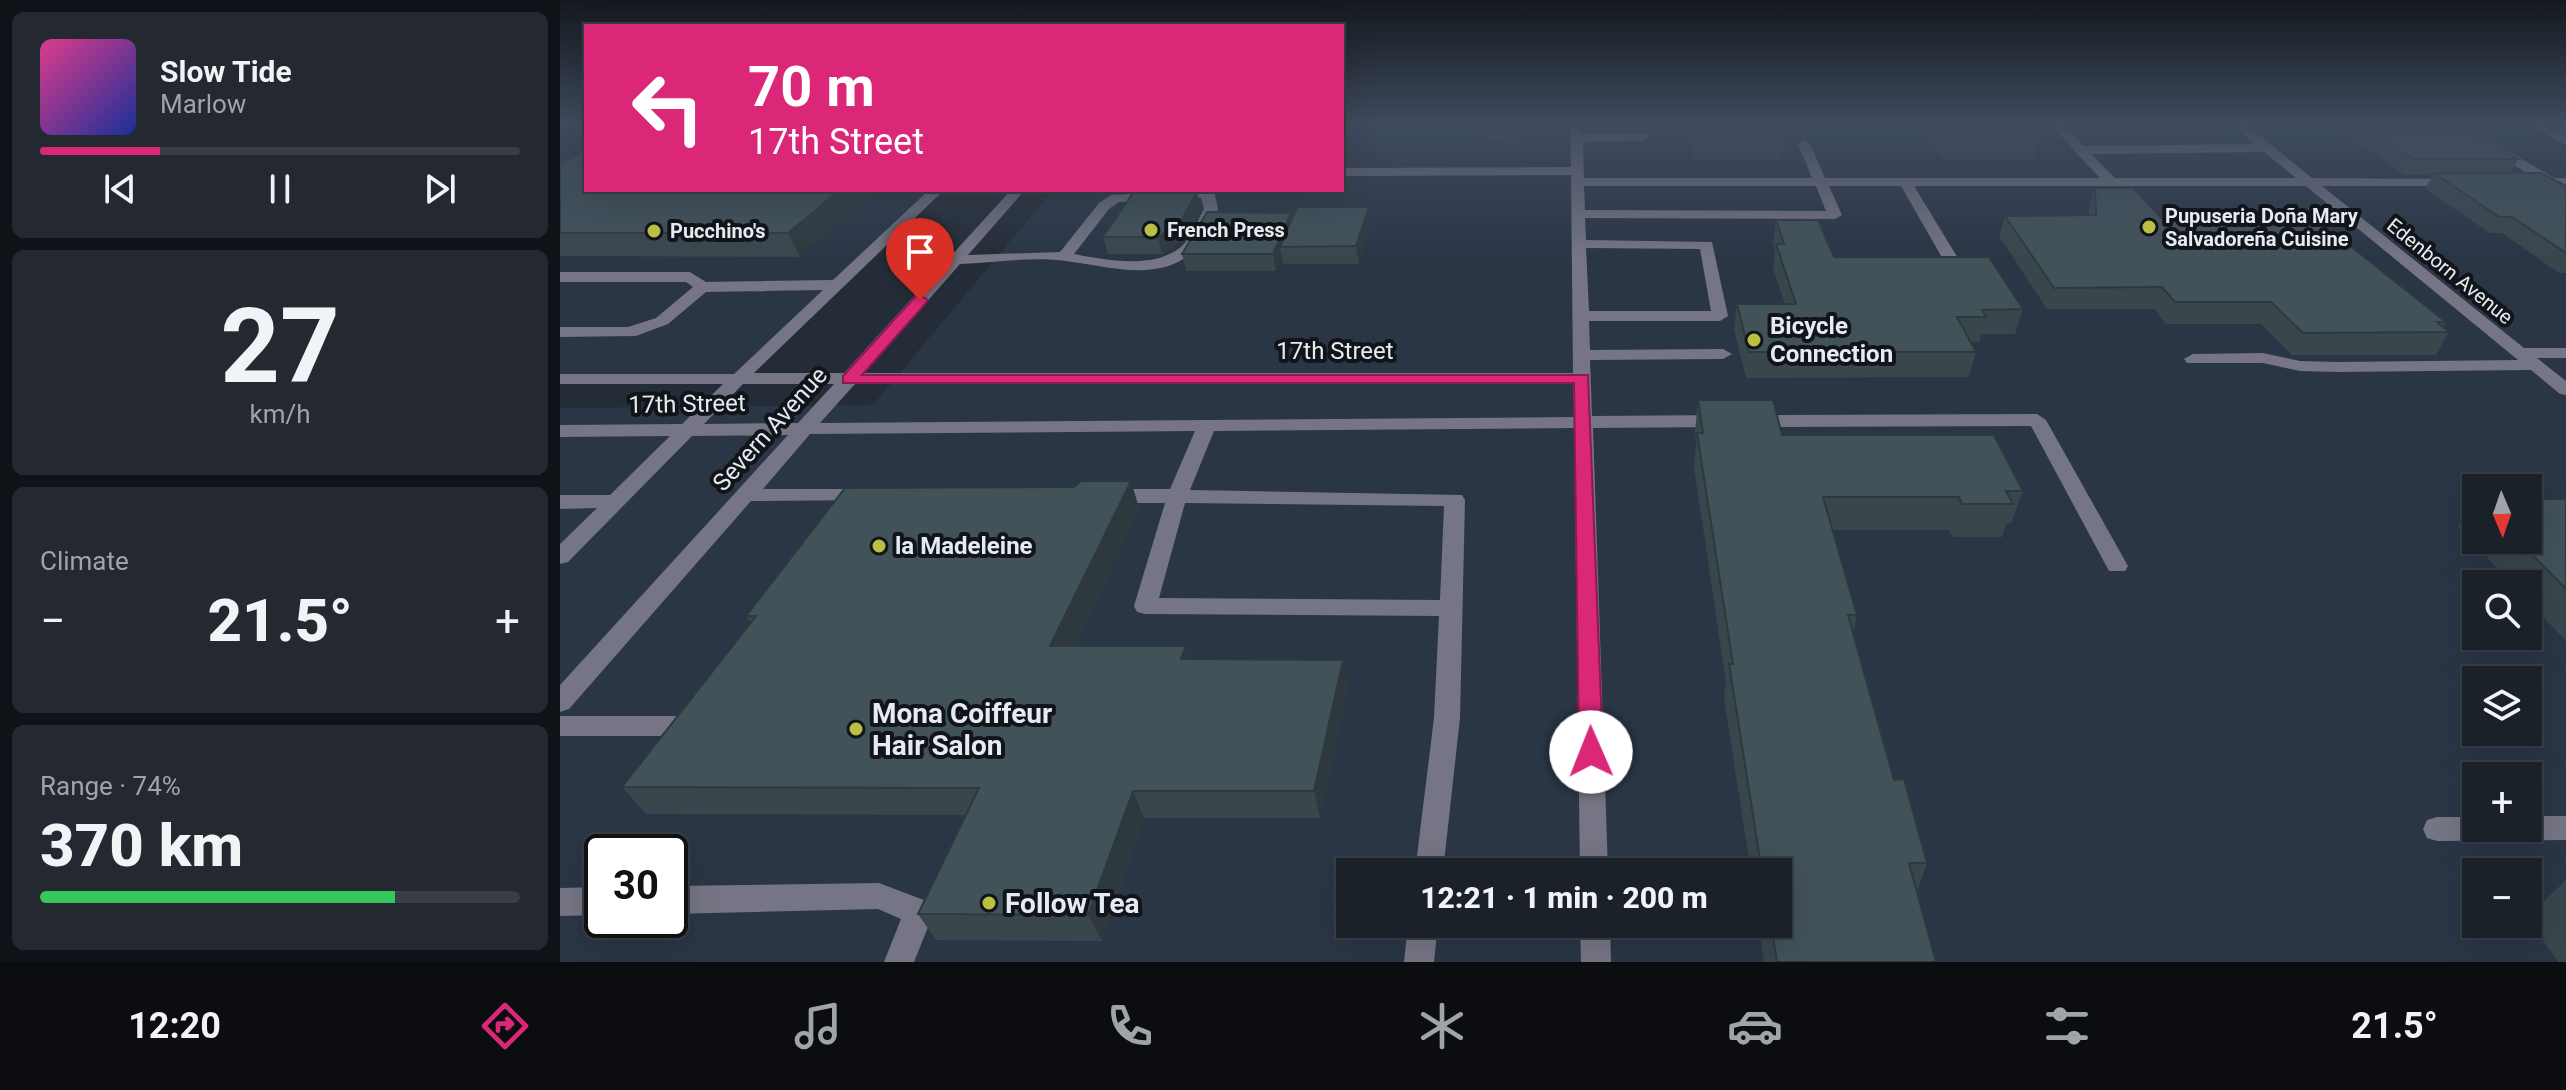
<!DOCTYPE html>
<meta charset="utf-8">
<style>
body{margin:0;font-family:Roboto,sans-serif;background:#242931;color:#f1f3f6;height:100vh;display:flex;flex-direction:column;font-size:30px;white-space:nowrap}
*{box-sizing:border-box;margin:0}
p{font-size:26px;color:#a0a3a8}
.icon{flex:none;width:44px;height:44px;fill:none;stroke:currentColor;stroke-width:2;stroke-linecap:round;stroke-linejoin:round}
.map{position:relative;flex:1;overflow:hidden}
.details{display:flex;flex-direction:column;gap:12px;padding:12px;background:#0f1217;width:560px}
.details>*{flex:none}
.guide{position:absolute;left:24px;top:24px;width:760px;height:168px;border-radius:0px;box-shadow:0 8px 32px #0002,0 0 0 2px #393e46;background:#db2777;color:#fff;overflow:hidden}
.needle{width:52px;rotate:178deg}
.fabs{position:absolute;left:1902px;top:474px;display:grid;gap:16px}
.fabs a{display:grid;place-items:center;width:80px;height:80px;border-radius:0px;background:#1b2129;box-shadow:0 8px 32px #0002,0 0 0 2px #393e46;font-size:40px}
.speed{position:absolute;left:24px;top:834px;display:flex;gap:16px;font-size:40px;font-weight:700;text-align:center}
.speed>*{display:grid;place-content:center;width:104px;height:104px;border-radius:50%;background:#1b2129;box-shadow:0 8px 32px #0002,0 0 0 2px #393e46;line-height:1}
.speed .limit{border:4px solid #111;border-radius:12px;background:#fff;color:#111}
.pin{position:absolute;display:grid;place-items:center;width:68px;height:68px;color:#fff;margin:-82px -34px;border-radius:50% 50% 50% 0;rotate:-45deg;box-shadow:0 0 8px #0007}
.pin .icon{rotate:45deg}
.me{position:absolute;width:88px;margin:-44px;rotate:359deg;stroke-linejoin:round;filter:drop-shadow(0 0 6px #0008)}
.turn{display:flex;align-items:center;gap:28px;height:168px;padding:0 32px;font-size:36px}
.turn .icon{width:104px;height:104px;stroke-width:2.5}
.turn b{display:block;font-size:56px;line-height:68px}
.big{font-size:60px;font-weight:800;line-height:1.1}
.details .tile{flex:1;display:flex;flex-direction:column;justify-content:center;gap:12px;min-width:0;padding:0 28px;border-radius:12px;background:#242931}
.details .dial{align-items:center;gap:0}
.dial b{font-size:104px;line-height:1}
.song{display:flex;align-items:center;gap:24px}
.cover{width:96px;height:96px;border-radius:12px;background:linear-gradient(135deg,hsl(330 70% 55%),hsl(230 70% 35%))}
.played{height:8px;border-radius:4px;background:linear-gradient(90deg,#db2777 25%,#393e46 25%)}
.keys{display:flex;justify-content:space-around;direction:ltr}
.heat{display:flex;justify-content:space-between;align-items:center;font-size:44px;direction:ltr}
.charge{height:12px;border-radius:6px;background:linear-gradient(90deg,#34c759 74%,#393e46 0)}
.trip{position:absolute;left:776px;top:858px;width:456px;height:80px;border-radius:0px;background:#1b2129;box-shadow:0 8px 32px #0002,0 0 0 2px #393e46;font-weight:800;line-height:80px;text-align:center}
.tab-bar{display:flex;height:128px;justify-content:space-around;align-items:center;background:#0b0d10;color:#a0a3a8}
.tab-bar .icon{width:56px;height:56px}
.tab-bar .on{color:#db2777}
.tab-bar b{font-size:36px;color:#f1f3f6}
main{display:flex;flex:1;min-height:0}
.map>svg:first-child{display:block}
.built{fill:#2a3646;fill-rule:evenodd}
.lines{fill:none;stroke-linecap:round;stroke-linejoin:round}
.minor{fill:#757585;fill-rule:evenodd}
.wall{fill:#39474d}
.shaded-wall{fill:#2e393e}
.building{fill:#425259;stroke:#2e393e;stroke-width:2}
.route{fill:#db2777;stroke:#8e194d;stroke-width:2}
.poi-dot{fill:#bbc044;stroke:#111519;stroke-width:3}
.labels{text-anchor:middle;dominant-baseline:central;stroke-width:8;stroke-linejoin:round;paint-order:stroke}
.far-poi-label{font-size:20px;font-weight:bold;fill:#e6ebf2;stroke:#111519;text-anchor:start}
.far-street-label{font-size:20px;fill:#e6ebf2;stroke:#111519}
.poi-label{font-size:24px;font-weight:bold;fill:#e6ebf2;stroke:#111519;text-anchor:start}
.street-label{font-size:24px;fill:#e6ebf2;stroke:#111519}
.near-poi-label{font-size:28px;font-weight:bold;fill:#e6ebf2;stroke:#111519;text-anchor:start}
</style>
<main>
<section class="details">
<div class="tile">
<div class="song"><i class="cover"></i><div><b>Slow Tide</b><p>Marlow</p></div></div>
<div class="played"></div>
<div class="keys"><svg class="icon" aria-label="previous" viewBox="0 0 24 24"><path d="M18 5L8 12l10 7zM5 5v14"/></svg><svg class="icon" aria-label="pause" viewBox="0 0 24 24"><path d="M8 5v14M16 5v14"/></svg><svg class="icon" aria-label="next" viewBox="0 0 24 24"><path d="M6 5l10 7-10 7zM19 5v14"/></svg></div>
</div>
<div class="tile dial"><b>27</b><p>km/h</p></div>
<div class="tile"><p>Climate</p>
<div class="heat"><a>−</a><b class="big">21.5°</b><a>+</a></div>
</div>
<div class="tile"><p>Range · 74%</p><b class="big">370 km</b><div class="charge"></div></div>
</section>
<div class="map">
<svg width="2006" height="962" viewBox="0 0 2006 962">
<rect width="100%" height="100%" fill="#242c37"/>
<g class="built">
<path d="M0,123h26v67h348l-197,190 -177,-1z"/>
<path d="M782,123h1224v839h-2006v-554l313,-3 180,-215h289zM1916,488h52v52h-52zM1916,584h52v52h-52zM1916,680h52v52h-52zM1916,776h52v52h-52zM42,852h68v68h-68zM790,872h428v52h-428zM1916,872h52v52h-52z"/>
</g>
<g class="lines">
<g class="minor">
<path d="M0,123h7l-7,5z"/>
<path d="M1010,123h12v11l62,-1 6,4 -6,4 -61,1 1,36h228l-14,-34 6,-4 6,4 15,34h275l-51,-55h13l21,23 172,-2 -25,-21h14l68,55 147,1v6l-5,1h-132l202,162h42v10h-29l29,23v14l-6,-1 -29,-24 -194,2 -37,-1 -37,-8h-76l-3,-4 9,-5 70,-1 37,8 37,1 181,-2 -212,-174h-392l50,82 -8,5 -8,-5 -47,-82h-72l13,29 -7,4 -250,-1 1,22 126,2 16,74 -8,5h-131l1,29 133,-1 9,5 -9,5 -133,1 2,56 128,-1 9,6 -9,6 -127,1 15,444h-28l-6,-444 -360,3 -24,59 272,5 3,5 -5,218 -17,154h-28l19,-154 5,-102 -294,-2 -8,-2 -3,-6 31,-103h-56l-10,-7 10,-7h61l25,-58 -385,3 -47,55h102l7,1 3,5 -3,5 -121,1 -182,208 -9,3v-27l228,-250 -96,1 -124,126 -8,2v-20l37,-36 -37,1v-14h50l60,-59 -110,1v-12l122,-1 41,-40h-163v-10h174l89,-84 -117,2 -38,32 -32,12 -76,1v-10h68l28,-9 37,-31 -7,-5h-126v-10h130l16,10 127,-2 96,-90h15l-190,183h90l167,-183h14l-57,65 92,-3 39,-49 12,-8 103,-5 4,19c-8,14 -14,31 -26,43 -32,31 -87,14 -126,9 -33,-5 -72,2 -106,3l-96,109h709l-2,-198 -229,1v-8l229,-1zM1704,152l32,26h-181l-24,-24zM1024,186h232l10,25 -241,-1zM641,198l3,11c-6,11 -11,24 -19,34 -26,28 -79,17 -111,11l35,-45 10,-7zM1026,248l114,1 11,62h-122zM1013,383l1,34 -754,6 35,-39zM183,384h91l-36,39 -94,1zM625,503l259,3 -4,94 -281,-2z"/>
<path d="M1886,123h15l93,55h12v8l-41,-1v-6l10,-1z"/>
<path d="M1966,123h15l25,13v9z"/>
<path d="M1477,414l9,6 82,146 -3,5h-16l-78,-145 -279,1 -9,-6 9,-6z"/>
<path d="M0,716h133l9,3 4,7 -4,7 -9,3h-133z"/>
<path d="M1968,816h38v24l-129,1 -10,-3 -4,-9 4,-9 10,-3h39v11h52z"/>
<path d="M319,883l50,19 5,10 -20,50h-30l17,-43 -23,-10 -208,5v-28z"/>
<path d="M42,887v28l-42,1v-28z"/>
<path d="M848,924h30l-4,38h-30z"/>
<path d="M1020,924h30l1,38h-30z"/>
</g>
</g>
<g class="wall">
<path d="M922,123h44l-2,19 -41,-1z"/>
<path d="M1126,123h92l6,14 -3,22h-87z"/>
<path d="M1359,123h108l13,15 -6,21h-91z"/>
<path d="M1770,123h128l60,36 -8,14 56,13v87h-7l-57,-40h-12l-65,-44 8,-14h-28z"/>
<path d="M0,164l26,26h290l-76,67 -240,-1z"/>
<path d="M1535,188l69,33 282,101 -3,5 6,5 -13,23h-144l-31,-31h-95l-12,-15h-107l-48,-73 6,-20 84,-1v-7z"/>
<path d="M641,209l-16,28 -23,17h-54l-5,-17z"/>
<path d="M731,213l1,5 79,6 -12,40h-76l-1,-6 -6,13h-90l-4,-17z"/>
<path d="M1216,220l58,37 189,52 -8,25h-34l-2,8h-8l5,10 -7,25 -223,1 -12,-49 3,-25h48l-12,-36 2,-18 -2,-7z"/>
<path d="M1138,400l84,35 241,56 -12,32 -5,1 -4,13h-49l-4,-7h-116l24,85 -4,18 41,147 33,83 -10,29 19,70h-172l-6,-38h20v-52h-27l-27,-174 2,-15 -32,-217 2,-25 -1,-10z"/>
<path d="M1916,499v41h52l38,-41v142l-38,-40v-17h-16l-54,-58z"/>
<path d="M579,508l-64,138 115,13 158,28 -28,131h-176l-42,123 -166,-1 -18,-26 48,-99 -320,-1 -24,-27 129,-164 -5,-7z"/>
<path d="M2006,880v82h-9l1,-1 -27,-37 10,-10 -4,-6z"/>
</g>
<g class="shaded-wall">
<path d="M280,190h36l-76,67 -12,-24z"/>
<path d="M637,192l4,17 -16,28 -23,17 -4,-17z"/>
<path d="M809,207l2,17 -12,40 -3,-18z"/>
<path d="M731,213l3,16 -14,18 2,11 -6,13 -3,-17z"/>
<path d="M571,481l8,27 -77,165 -12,-27z"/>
<path d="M626,646l8,27 -13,-14z"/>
<path d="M783,660l5,27 -28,131 -6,-27z"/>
<path d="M573,791l11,27 -42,123 -14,-26z"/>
</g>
<g class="building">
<rect x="922" y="123" width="42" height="3"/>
<path d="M1132,123h86l6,14h-89z"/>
<path d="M1377,123h90l13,15h-93z"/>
<path d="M1799,123h99l60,36h-105z"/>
<path d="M26,149v41h254l-52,43h-228v-69z"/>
<path d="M1874,173h107l25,13v67l-54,-36h-13z"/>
<path d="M1535,188h38l31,33h155l127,101h-9l12,10 -146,1 -32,-31h-96l-13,-15 -108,1 -49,-72 91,-1z"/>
<path d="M575,190h62v2l-16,29 -23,16h-55z"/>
<path d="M737,207h72l-13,39 -76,1z"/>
<path d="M647,212l84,1 -18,41h-91z"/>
<path d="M1216,220h42l16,37h155l34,52 -41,1 4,7h-29l19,35h-227l-12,-48h59l-20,-60h8z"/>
<path d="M1138,400h75l9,35h212l29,56h-17l7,13h-51l-3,-7h-136l34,118h-9l46,165 10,-1 23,84h-18l27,99h-159l-6,-38h7v-52h-16l-33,-208h4l-36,-231h6z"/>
<path d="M521,481h50l-81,165h136l-5,13 162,1 -29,131h-181l-45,124 -170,-1 61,-126 -357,-1 134,-171h-10l99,-128 229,-1z"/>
<path d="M1968,499h38v90l-49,-49h11z"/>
</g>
<linearGradient id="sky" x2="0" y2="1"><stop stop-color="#14181e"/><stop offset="0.48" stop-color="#3f4b5e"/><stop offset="1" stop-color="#3f4b5e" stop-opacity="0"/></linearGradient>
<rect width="2006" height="258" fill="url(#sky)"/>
<path class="route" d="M360,295l8,5 -2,3 -64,72h726l15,377 -4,7 -8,3 -8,-3 -4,-7 -5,-369h-731v-7l72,-79z"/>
<g class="poi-dot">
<circle cx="1589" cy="227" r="8"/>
<circle cx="591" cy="230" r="8"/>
<circle cx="94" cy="231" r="8"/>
<circle cx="1194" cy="340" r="8"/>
<circle cx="319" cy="546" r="8"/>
<circle cx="296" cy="729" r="8"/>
<circle cx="429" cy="903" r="8"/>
</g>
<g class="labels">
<g class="far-poi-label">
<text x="1605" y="216">Pupuseria Doña Mary<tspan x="1605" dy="23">Salvadoreña Cuisine</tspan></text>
<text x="607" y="230">French Press</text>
<text x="110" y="231">Pucchino's</text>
</g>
<g class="far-street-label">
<text transform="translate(1890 271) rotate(39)">Edenborn Avenue</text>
</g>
<g class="poi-label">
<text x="1210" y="326">Bicycle<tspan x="1210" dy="28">Connection</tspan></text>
<text x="335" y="546">la Madeleine</text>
</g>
<g class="street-label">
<text x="775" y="351">17th Street</text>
<text transform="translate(127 404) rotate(-1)">17th Street</text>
<text transform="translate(210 429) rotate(-48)">Severn Avenue</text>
</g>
<g class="near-poi-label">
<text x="312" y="713">Mona Coiffeur<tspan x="312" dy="32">Hair Salon</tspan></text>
<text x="445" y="903">Follow Tea</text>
</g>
</g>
</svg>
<div class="fabs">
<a><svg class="needle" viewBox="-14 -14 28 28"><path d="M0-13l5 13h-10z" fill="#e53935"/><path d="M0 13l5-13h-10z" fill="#a0a3a8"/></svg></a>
<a><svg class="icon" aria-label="search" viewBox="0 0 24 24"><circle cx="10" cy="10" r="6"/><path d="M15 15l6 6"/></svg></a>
<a><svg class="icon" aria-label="layers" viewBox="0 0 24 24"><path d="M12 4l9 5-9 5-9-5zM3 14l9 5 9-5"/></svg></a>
<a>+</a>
<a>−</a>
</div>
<div class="speed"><div class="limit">30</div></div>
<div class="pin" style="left:360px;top:300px;background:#d93025"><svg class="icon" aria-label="arrive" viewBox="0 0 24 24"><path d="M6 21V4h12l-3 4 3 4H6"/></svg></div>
<svg class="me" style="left:1031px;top:752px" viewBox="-20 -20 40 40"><circle r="19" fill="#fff"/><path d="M0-13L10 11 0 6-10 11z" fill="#db2777"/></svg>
<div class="trip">12:21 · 1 min · 200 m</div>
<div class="guide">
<div class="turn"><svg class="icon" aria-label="left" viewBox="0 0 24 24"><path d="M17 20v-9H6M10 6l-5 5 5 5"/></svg><div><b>70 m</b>17th Street</div></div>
</div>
</div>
</main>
<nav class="tab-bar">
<b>12:20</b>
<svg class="icon on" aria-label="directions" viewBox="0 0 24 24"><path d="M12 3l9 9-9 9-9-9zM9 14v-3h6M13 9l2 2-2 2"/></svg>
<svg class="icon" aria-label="music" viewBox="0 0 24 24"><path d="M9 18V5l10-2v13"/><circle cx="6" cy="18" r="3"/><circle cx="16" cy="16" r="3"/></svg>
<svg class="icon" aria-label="phone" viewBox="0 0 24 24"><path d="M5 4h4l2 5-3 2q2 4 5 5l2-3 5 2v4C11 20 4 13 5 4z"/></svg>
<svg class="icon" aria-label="climate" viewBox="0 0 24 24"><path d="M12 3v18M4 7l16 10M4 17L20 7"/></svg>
<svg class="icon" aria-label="car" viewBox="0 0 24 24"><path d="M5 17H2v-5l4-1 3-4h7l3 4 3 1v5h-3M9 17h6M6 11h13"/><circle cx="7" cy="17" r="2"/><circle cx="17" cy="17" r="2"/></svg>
<svg class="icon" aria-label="filters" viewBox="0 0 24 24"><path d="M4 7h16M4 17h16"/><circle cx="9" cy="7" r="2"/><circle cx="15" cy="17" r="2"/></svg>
<b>21.5°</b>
</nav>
